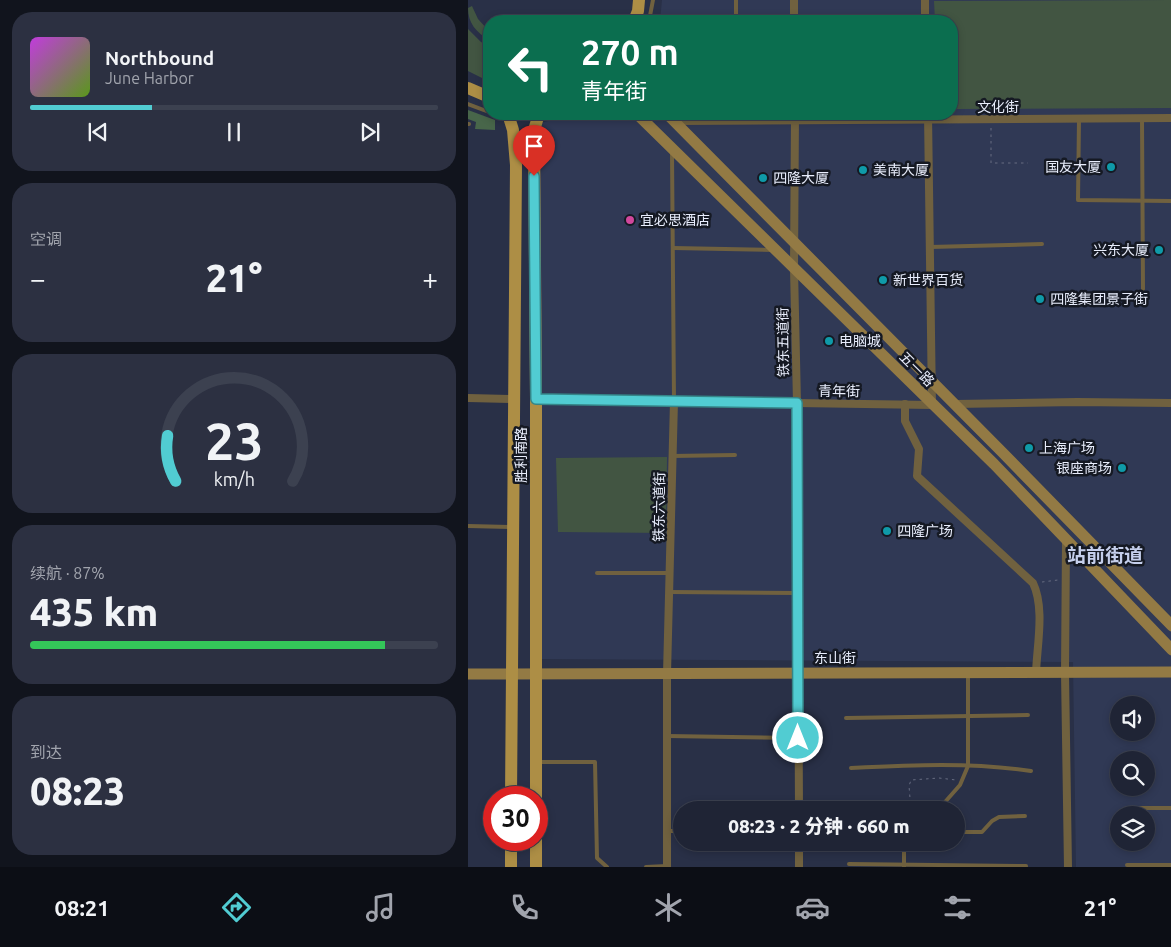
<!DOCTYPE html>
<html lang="zh">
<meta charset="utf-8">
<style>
body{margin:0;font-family:Ubuntu,"Noto Sans SC",sans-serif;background:#2c3041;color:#f1f3f6;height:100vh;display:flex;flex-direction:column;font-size:19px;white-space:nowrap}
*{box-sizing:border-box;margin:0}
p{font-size:16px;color:#a1a4ad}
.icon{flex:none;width:28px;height:28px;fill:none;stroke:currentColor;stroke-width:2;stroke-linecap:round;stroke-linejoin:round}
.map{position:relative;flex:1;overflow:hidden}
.details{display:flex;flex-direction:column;gap:12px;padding:12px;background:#11141d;width:468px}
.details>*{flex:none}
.banner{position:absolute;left:15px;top:15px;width:475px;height:105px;border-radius:20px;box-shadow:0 2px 8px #0003,0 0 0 1px #3c4150;background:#0b6e4f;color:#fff;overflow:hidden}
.controls{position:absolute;left:642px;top:696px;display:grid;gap:10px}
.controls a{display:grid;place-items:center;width:45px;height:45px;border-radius:50%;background:#1f2435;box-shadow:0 2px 8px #0003,0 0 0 1px #3c4150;font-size:25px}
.speed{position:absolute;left:15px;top:786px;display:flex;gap:10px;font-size:25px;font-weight:700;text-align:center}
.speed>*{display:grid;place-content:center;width:65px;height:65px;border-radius:50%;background:#1f2435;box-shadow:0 2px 8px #0003,0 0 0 1px #3c4150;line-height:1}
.speed .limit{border:8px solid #d22;background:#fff;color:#111}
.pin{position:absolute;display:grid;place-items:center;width:42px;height:42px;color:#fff;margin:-51px -21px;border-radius:50% 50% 50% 0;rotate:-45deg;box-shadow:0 0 5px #0007}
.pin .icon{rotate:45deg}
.me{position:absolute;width:55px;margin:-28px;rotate:0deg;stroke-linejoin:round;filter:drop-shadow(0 0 4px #0008)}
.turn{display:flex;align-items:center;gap:18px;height:105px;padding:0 15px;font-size:22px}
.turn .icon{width:65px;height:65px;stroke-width:2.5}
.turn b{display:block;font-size:35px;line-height:42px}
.big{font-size:38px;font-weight:800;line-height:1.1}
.details .tile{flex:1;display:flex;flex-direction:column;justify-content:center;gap:8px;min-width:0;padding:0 18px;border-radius:20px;background:#2c3041}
.details .dial{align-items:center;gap:0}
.dial svg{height:130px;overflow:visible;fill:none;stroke:#3c4150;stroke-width:7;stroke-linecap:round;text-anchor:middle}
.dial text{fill:#f1f3f6;stroke:none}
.song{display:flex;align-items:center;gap:15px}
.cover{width:60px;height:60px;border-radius:8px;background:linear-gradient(135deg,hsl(290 70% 55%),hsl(90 70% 35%))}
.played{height:5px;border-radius:2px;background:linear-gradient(90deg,#51ccd2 30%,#3c4150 30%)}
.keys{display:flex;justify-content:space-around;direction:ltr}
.heat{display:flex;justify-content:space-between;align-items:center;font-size:28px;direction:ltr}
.charge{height:8px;border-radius:4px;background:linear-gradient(90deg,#34c759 87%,#3c4150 0)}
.trip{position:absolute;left:205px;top:801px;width:292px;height:50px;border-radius:25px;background:#1f2435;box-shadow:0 2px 8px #0003,0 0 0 1px #3c4150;font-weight:800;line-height:50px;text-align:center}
.menu{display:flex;height:80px;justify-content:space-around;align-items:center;background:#0c0e15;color:#a1a4ad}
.menu .icon{width:35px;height:35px}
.menu .active{color:#51ccd2}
.menu b{font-size:22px;color:#f1f3f6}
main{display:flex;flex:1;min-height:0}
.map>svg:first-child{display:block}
.built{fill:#303955;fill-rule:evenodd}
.green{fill:#425542}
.forest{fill:#48664a}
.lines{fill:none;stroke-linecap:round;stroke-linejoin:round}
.path{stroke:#666c81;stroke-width:1;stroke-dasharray:2.5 4;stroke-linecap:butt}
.lane{stroke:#70613f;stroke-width:4}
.street{stroke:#70613f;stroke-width:8}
.secondary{stroke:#937a44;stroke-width:11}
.primary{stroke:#ad8e45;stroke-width:12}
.route-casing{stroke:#358588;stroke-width:12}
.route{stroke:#51ccd2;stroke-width:9}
.culture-dot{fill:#0f9aa8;stroke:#151923;stroke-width:2}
.hotel-dot{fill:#d1479c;stroke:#151923;stroke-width:2}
.labels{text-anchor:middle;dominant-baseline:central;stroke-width:5;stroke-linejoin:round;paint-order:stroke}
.street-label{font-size:14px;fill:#e8edfc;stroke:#151923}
.poi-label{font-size:14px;fill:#e8edfc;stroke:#151923;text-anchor:start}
.district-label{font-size:19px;font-weight:bold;fill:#c5cfec;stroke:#151923}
</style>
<main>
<section class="details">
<div class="tile">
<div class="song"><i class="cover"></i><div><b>Northbound</b><p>June Harbor</p></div></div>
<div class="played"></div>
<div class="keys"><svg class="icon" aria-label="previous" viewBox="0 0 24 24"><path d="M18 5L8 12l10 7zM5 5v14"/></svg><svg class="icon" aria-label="pause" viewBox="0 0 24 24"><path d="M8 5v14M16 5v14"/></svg><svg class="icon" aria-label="next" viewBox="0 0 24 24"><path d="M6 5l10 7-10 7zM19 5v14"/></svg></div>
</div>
<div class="tile"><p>空调</p>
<div class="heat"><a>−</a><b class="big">21°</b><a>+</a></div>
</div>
<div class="tile dial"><svg viewBox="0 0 100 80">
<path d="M14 69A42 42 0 1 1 86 69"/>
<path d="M14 69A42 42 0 0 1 9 41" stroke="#51ccd2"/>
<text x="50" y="56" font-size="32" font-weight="700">23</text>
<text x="50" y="72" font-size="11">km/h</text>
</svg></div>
<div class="tile"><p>续航 · 87%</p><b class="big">435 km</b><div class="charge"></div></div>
<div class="tile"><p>到达</p><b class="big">08:23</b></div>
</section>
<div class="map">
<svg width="704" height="867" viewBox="0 0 704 867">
<rect width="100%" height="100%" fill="#293047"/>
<path class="built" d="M194,0h509v867h-95l-3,-205 -532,-3 -1,-536 22,-5 11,-4h379v-93h-292zM651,705h28v27h-28zM651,760h28v28h-28zM651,815h28v27h-28z"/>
<g class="green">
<path d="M703,0v108l-219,1v-88h-17l-1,-20z"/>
<path d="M4,6l6,13 11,12v9c-13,-8 -21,-17 -21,-32z"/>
<path d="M0,29l13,13 8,4v25l-3,9 -18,-9z"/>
<path d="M199,457l-1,76 -108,-1 -2,-74z"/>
</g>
<path class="forest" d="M0,110l27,10v10l-20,-1 1,-7 -8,-3z"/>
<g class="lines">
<g class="path">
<path d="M523,128v35h37"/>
<path d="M574,582l16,-2"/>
<path d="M443,810l-2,-24 2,-6 28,-2 17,2"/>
</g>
<g class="lane">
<path d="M268,0v21"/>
<path d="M181,21l4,-21"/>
<path d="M0,104l21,8"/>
<path d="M28,114l27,3 29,-3"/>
<path d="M611,119l-1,81 94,1"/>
<path d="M674,119l1,170"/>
<path d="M0,124h1"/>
<path d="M204,153l2,248"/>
<path d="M462,247l112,-3"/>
<path d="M205,248l100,2"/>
<path d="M204,456l63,-1"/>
<path d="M0,526l43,1"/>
<path d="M129,573h73"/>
<path d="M201,592l128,1"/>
<path d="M378,718l182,-3"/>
<path d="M199,736l131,2"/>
<path d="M71,762h56l2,96 10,9"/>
<path d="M383,768c60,-3 120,-6 180,3"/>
<path d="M659,808h45"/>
<path d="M470,810l22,-25 8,-19v-91"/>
<path d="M199,831h15"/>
<path d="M489,832h25l10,-11 7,-4 26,-1"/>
<path d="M436,842v25"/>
<path d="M381,864l177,2"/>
<path d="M659,865h45"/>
<path d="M178,867l21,-1"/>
</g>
<g class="street">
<path d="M326,0v21"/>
<path d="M457,0v21"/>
<path d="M327,114l-1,155 3,134 2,407"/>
<path d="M206,121l498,-3"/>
<path d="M0,398l45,1"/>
<path d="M68,399l396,6 -4,-291"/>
<path d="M437,404v17l14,28 -2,27 116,107c12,25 4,62 3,90"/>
<path d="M487,404l122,-2 95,1"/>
<path d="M598,540l-1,133 3,194"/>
<path d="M331,842v25"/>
<path d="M199,867v-193l7,-273"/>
</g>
<g class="secondary">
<path d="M169,114l357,350 178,186"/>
<path d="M199,114l337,340 168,172"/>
<path d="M0,674l704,-2"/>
</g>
<g class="primary">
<path d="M166,21l4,-10 1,-11"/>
<path d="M0,88l21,9"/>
<path d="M40,114l5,16 3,35 -5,633"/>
<path d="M68,798v-399l-2,-269 5,-16"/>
<path d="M43,840v27"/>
<path d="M68,867v-27"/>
</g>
</g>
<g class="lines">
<defs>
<path id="route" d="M66,176l2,223 261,4 1,335"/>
</defs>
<use href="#route" class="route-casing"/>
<use href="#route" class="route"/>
</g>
<g class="culture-dot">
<circle cx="643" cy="167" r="5"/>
<circle cx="395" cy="170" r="5"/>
<circle cx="295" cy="178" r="5"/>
<circle cx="691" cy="250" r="5"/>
<circle cx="415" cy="280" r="5"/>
<circle cx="572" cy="299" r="5"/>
<circle cx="361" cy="341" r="5"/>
<circle cx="561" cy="448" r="5"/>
<circle cx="654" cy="468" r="5"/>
<circle cx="419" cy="531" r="5"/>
</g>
<circle class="hotel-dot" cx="162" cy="220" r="5"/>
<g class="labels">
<g class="street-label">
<text x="530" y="107">文化街</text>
<text transform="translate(315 342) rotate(-91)">铁东五道街</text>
<text transform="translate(449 369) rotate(45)">五一路</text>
<text transform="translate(371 391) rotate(1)">青年街</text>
<text transform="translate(53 455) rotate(-90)">胜利南路</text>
<text transform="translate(191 507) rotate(-89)">铁东六道街</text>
<text x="367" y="658">东山街</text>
</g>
<g class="poi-label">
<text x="633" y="167" text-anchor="end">国友大厦</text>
<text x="405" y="170">美南大厦</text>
<text x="305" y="178">四隆大厦</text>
<text x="172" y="220">宜必思酒店</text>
<text x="681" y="250" text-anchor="end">兴东大厦</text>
<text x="425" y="280">新世界百货</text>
<text x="582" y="299">四隆集团景子街</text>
<text x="371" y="341">电脑城</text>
<text x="571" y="448">上海广场</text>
<text x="644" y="468" text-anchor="end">银座商场</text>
<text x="429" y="531">四隆广场</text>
</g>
<g class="district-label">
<text x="637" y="555">站前街道</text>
</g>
</g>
</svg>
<div class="controls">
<a><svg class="icon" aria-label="sound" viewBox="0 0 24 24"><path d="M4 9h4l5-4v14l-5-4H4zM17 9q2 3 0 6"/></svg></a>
<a><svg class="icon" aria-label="search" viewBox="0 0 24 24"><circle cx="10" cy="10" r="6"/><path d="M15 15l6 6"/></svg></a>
<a><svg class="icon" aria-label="layers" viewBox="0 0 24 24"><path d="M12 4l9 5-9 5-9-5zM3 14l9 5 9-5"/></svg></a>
</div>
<div class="speed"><div class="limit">30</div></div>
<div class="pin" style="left:66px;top:176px;background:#d93025"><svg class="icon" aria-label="arrive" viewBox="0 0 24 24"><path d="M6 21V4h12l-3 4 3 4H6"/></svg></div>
<svg class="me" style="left:330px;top:738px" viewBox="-20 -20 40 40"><circle r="17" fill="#51ccd2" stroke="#fff" stroke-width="3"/><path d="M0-11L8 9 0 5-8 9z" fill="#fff"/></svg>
<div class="trip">08:23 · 2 分钟 · 660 m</div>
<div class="banner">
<div class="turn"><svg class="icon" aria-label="left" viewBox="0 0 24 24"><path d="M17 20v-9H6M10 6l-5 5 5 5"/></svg><div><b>270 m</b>青年街</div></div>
</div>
</div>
</main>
<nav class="menu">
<b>08:21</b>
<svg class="icon active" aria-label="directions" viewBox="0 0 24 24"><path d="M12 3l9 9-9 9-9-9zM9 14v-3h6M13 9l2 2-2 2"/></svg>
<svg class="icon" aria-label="music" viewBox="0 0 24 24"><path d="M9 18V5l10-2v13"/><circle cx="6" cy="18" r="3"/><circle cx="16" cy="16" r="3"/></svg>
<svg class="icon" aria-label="phone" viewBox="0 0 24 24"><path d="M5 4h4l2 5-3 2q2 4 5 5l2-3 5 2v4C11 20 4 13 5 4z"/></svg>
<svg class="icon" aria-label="climate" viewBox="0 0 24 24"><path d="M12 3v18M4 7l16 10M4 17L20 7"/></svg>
<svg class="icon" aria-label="car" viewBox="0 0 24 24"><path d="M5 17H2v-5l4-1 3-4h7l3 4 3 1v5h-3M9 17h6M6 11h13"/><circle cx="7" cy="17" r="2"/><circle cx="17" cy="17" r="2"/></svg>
<svg class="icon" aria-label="filters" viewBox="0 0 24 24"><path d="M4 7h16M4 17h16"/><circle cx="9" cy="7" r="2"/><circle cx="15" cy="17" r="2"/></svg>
<b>21°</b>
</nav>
